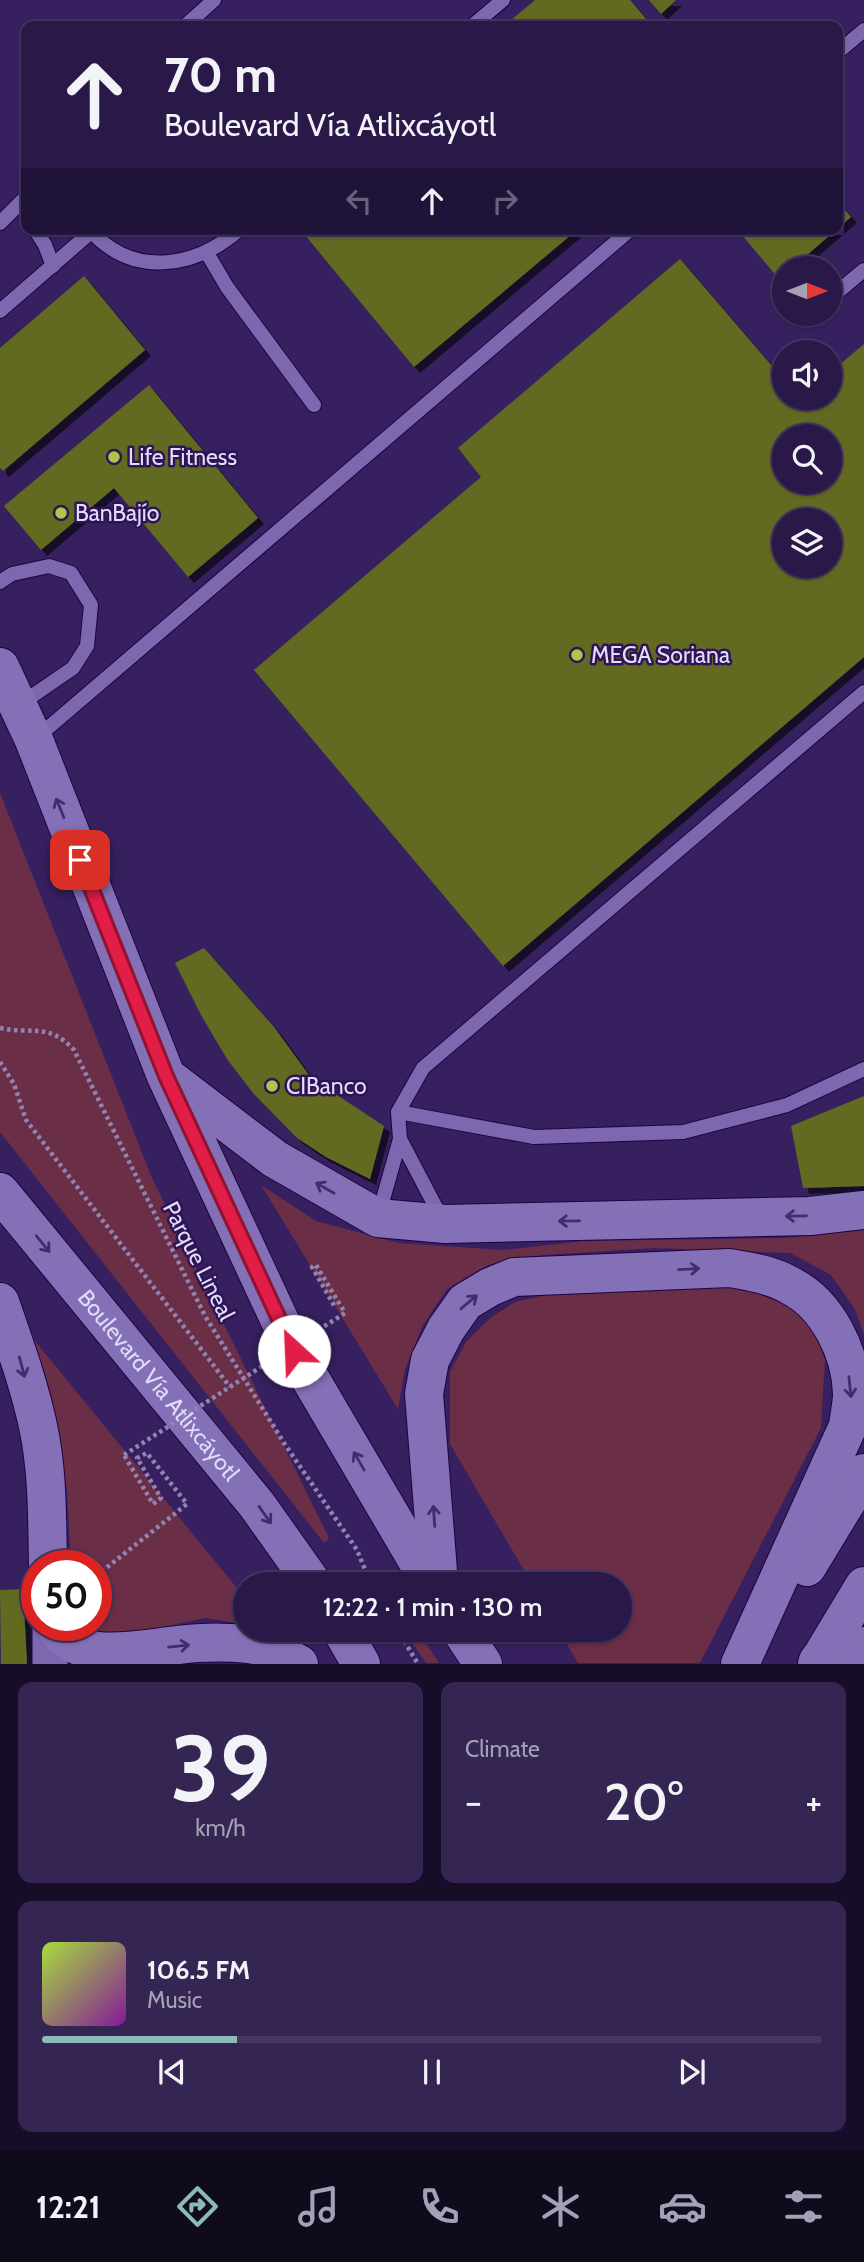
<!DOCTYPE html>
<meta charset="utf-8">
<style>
body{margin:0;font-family:Cabin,sans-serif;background:#352552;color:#f1f3f6;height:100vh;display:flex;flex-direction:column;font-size:26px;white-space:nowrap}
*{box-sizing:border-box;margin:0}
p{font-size:23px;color:#a5a0b4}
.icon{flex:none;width:38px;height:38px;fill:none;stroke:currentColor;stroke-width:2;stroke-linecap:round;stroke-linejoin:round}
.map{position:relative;height:1664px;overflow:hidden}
.details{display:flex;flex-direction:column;gap:18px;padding:18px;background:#170d28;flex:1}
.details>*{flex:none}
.hud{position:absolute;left:21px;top:21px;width:822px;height:214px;border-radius:14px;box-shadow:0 2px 5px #0004,0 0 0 2px #453760;background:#291848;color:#f1f3f6;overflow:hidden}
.needle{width:46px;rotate:90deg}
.fabs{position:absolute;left:772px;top:256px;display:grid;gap:14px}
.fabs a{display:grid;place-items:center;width:70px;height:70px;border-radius:50%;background:#291848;box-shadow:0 2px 5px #0004,0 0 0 2px #453760;font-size:35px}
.speed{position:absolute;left:21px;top:1550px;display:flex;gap:14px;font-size:35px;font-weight:700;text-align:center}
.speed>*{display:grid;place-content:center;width:91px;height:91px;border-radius:50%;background:#291848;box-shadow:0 2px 5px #0004,0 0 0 2px #453760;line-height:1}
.speed .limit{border:10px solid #d22;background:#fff;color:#111}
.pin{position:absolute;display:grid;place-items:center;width:60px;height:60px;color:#fff;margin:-30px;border-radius:14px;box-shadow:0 4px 10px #0006}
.me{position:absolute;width:77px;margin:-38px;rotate:335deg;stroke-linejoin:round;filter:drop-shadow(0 0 5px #0008)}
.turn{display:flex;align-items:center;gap:24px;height:147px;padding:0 28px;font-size:32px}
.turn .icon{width:91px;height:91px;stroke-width:2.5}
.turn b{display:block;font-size:49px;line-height:60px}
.lanes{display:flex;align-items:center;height:66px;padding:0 28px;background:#0003;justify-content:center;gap:35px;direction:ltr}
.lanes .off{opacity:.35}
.big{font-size:52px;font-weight:600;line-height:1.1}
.details .card{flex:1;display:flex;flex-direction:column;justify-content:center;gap:10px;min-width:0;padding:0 24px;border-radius:14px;background:#352552}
.details .dial{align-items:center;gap:0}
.dial b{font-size:91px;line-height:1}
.song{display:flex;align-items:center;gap:21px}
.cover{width:84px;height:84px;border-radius:10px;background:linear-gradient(135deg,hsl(80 70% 55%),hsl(290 70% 35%))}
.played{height:7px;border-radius:4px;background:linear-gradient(90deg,#8bbbb9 25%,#453760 25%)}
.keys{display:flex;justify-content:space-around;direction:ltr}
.heat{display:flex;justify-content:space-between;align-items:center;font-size:38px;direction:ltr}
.details .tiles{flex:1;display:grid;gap:18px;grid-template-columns:1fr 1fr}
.card:last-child{grid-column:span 2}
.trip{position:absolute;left:233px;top:1572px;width:399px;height:70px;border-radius:35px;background:#291848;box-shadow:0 2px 5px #0004,0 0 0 2px #453760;font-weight:600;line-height:70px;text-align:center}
.dock{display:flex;height:112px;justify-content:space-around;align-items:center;background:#100a1d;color:#a5a0b4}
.dock .icon{width:49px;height:49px}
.dock .selected{color:#8bbbb9}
.dock b{font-size:32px;color:#f1f3f6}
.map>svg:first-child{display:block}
.green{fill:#6a2e47}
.building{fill:#626b22;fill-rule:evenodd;filter:url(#shadow)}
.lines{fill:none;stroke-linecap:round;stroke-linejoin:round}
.service-casing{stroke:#200243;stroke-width:16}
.tertiary-casing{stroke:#200243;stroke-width:37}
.secondary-casing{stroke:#200243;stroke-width:40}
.path{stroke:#9284b2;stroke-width:4.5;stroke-dasharray:3.5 3.5;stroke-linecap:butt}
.service{stroke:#7d68af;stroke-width:14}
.tertiary{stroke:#7d68af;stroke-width:35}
.secondary{stroke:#8470b6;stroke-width:38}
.path-bridge{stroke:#9284b2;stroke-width:4.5;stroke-dasharray:3.5 3.5;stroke-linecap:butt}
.oneway{stroke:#442b6c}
.route-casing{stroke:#92132f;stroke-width:18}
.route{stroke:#e11d48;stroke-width:12}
.poi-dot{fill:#b2c34c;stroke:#2e1454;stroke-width:2.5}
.labels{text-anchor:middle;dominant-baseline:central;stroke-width:5;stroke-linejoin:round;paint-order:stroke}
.poi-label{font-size:23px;fill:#e2dbfa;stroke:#2e1454;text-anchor:start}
.street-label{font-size:23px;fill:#e2dbfa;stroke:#2e1454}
</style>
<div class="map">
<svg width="864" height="1664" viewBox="0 0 864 1664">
<defs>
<filter id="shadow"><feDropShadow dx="6" dy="6" stdDeviation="0" flood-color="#0009"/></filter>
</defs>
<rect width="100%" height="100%" fill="#372060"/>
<g class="green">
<path d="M0,793l152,385 177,360 -5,5 -324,-411z"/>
<path d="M261,1185l55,36 83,22 104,7 81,-9 202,-3 78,-8v105l-9,-26 -24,-34 -41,-22 -136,-5 -111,7 -55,10 -41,24 -24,36 -18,44 -7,40z"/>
<path d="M706,1286l49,4 48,12 22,58 -4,68 -121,235h-122l-20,-34h62v-45h-88l-82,-140v-72l16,-30 24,-24 25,-16 34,-8z"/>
<path d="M31,1336l214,262v26l-40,-6 -62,13 -49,17 -17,-22h19v-60h-25l-4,-76z"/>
<path d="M403,1629h14l22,34h-13z"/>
</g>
<g class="building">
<path d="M535,0h95l22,26h-148z"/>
<path d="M649,0h27l-15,14z"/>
<path d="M838,202l13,15 -13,11z"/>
<path d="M300,229h278l-164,138z"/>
<path d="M737,229h100l-45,39h-8v7l-5,4z"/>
<path d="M680,259l104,121v17h46v-24l34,-29v313l-361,309 -249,-296 227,-193 -23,-29zM784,436h46v45h-46zM784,520h46v45h-46z"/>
<path d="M84,276l61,74 -142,121 -3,-3v-120z"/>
<path d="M149,385l109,133 -70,59 -74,-89 -73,62 -37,-44z"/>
<path d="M204,948l70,79 37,51 73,48 -14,53 -44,-22 -29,-19 -44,-45 -26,-34 -26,-44 -26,-52z"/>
<path d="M864,1096v90l-61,2 -12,-62z"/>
<path d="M23,1589l4,75h-26l-1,-74z"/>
</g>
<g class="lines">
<defs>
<g id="service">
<path d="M185,26l29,-26"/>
<path d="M472,26l31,-26"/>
<path d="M838,52l26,-22"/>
<path d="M0,223l26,-26"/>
<path d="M35,229l10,16 8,21"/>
<path d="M89,229c43,49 105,40 151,0"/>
<path d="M207,253l20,34 87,118"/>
<path d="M840,290l24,-20"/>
<path d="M0,311l91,-79"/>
<path d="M0,582l12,-8 37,-8 22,7 20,32 -4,41 -14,22 -54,37"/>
<path d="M35,739l596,-510"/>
<path d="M398,1112l136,25 149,-5 104,-27 77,-36"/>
<path d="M378,1217l22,-78"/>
<path d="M442,1219l-42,-80 -2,-27 25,-44 441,-376"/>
</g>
<path id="tertiary" d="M50,1626v38"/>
<g id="secondary">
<path d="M0,667l34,73 132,336 128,275 137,233"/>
<path d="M171,1080l104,79 103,59 67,6 365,-8 54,-6"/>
<path id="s1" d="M0,1192l257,313 56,79"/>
<path d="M0,1302c14,41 29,82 38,124 10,46 9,94 10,140"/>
<path d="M807,1567l57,-94"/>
<path d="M439,1584l-15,-190 6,-34 16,-31 19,-27 25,-15 24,-10 215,-9c21,3 43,7 62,18 37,19 60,67 61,108 0,10 -3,22 -4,32l-108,238"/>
<path d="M55,1626c23,38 79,24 123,19 23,-3 64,-4 86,2 12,4 24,11 35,17"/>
<path d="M341,1629l20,35"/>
<path d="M460,1629l23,35"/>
<path d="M818,1661l46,-15"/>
<path d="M817,1664l47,-78"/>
</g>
</defs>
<use href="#service" class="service-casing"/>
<use href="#tertiary" class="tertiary-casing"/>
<use href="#secondary" class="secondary-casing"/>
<g class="path">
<path d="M0,1028c32,7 48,-6 74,22l131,266 79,127 73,107 14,34"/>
<path d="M0,1062l14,22 12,36 204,267"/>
<path d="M96,1576l91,-72 -40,-51 -10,5 24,40 -8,6 -29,-49"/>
<path d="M397,1629l21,35"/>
</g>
<use href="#service" class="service"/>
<use href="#tertiary" class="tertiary"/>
<use href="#secondary" class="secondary"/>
<path class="path-bridge" d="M124,1455l221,-142 -29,-48 -4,2 23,40"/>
</g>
<defs><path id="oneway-shaft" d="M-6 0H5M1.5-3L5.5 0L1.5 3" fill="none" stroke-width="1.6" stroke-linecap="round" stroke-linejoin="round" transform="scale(1.75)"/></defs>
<g class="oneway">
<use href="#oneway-shaft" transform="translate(60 808) rotate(-112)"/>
<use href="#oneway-shaft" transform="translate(325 1188) rotate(-150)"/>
<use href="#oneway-shaft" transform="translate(796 1216) rotate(179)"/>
<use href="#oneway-shaft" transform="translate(569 1221) rotate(179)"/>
<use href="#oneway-shaft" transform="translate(43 1244) rotate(51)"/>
<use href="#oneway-shaft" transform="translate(689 1269) rotate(-3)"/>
<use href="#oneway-shaft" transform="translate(469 1302) rotate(-40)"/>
<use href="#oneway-shaft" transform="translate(22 1367) rotate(75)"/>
<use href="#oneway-shaft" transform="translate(850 1387) rotate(84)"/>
<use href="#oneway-shaft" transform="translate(359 1461) rotate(-120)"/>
<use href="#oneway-shaft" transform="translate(265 1515) rotate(55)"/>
<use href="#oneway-shaft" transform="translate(434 1516) rotate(-94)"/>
<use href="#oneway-shaft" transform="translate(179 1646) rotate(-6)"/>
</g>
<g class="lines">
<defs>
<path id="route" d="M80,860l86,216 128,275"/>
</defs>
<use href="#route" class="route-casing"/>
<use href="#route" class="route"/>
</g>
<g class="poi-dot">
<circle cx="114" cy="457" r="7"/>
<circle cx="61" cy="513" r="7"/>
<circle cx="577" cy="655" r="7"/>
<circle cx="272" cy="1086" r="7"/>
</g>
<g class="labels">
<g class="poi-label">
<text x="128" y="457">Life Fitness</text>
<text x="75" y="513">BanBajío</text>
<text x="591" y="655">MEGA Soriana</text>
<text x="286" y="1086">CIBanco</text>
</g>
<g class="street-label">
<text transform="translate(199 1261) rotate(63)">Parque Lineal</text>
<text stroke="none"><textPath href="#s1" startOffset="250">Boulevard Vía Atlixcáyotl</textPath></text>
</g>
</g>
</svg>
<div class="fabs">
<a><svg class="needle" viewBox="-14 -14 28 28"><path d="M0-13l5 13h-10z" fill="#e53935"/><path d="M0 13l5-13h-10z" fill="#a5a0b4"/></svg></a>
<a><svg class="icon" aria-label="sound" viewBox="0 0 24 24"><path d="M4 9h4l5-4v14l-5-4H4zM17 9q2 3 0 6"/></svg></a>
<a><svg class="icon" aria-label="search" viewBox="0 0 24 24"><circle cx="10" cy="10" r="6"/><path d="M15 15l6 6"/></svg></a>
<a><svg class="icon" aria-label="layers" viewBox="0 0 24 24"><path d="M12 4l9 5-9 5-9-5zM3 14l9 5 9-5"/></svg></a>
</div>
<div class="speed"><div class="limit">50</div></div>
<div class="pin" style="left:80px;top:860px;background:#d93025"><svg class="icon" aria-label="arrive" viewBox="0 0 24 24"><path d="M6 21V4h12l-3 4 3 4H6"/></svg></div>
<svg class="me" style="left:294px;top:1351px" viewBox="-20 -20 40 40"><circle r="19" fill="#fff"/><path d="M0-13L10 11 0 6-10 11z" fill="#e11d48"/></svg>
<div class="trip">12:22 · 1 min · 130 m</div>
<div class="hud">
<div class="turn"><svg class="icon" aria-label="ahead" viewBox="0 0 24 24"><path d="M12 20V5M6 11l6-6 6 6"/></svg><div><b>70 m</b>Boulevard Vía Atlixcáyotl</div></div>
<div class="lanes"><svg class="icon off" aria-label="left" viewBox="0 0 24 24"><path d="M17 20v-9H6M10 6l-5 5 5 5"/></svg><svg class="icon" aria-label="ahead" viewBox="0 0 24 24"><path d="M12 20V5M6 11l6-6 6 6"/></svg><svg class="icon off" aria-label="right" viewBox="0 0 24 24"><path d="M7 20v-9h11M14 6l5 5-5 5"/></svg></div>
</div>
</div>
<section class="details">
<div class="tiles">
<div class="card dial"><b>39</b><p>km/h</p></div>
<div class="card"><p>Climate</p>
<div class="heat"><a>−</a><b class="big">20°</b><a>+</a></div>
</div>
<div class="card">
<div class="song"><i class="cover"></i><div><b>106.5 FM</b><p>Music</p></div></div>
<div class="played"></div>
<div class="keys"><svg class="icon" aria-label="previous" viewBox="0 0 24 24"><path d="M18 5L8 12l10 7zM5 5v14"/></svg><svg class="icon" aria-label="pause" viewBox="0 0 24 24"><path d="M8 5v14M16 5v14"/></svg><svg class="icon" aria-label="next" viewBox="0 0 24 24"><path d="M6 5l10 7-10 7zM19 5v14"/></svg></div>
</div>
</div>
</section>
<nav class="dock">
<b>12:21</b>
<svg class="icon selected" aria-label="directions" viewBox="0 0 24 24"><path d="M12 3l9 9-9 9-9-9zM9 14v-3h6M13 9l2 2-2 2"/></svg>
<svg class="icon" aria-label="music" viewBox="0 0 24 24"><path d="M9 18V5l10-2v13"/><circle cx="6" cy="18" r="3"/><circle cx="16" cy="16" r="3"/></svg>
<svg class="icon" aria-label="phone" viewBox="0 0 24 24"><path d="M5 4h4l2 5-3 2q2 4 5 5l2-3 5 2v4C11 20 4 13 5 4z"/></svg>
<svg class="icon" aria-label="climate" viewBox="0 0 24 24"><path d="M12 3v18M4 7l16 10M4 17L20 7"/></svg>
<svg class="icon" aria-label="car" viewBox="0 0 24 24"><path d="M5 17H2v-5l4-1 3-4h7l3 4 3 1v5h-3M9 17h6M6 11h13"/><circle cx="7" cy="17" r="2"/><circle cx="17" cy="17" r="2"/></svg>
<svg class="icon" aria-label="filters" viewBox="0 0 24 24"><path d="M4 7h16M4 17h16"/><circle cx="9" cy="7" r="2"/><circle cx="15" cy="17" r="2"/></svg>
</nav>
